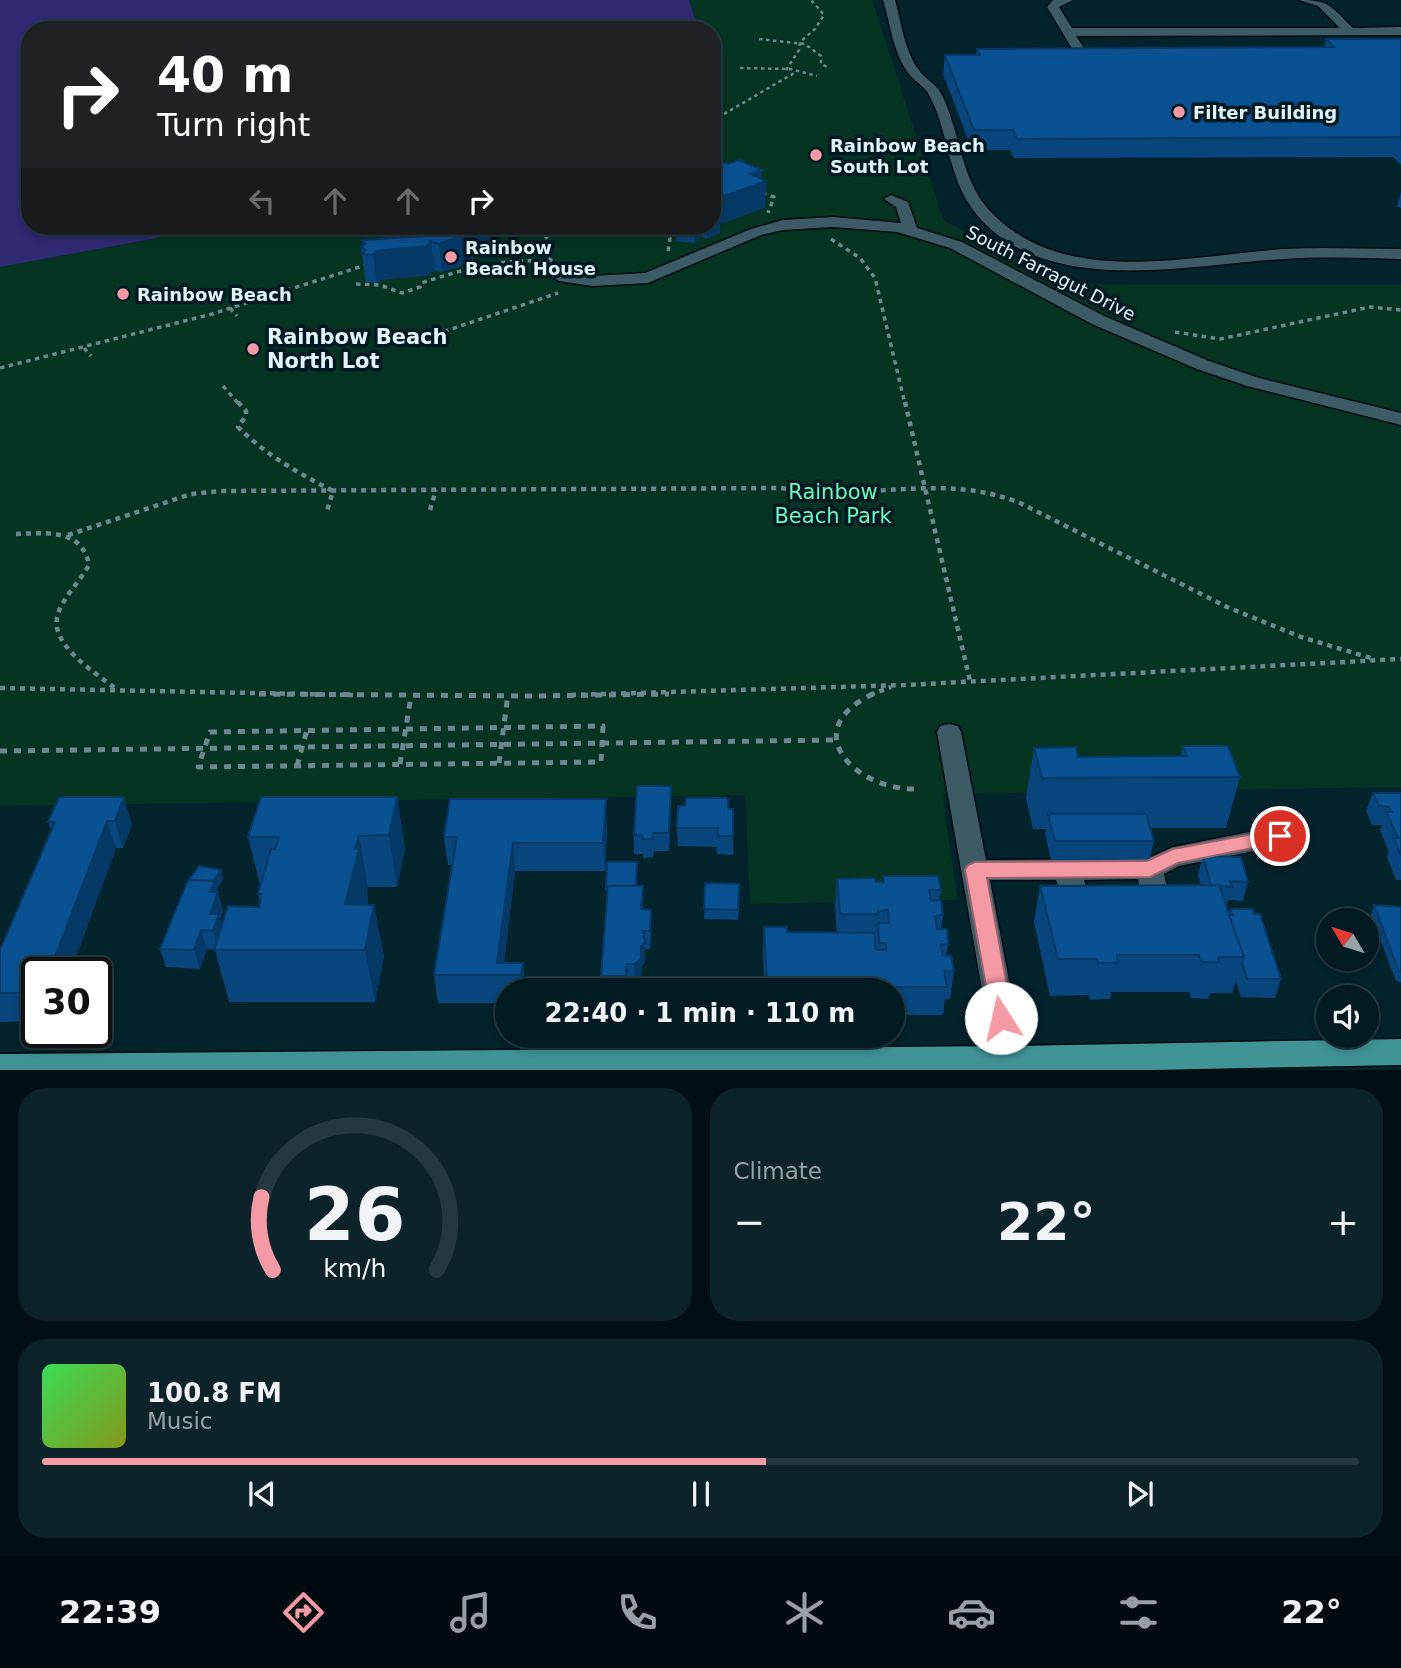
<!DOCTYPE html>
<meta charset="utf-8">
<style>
body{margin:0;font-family:"DejaVu Sans",sans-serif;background:#0c232a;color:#f1f3f6;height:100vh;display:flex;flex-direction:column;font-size:26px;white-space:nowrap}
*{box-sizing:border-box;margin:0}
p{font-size:23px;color:#96a1a5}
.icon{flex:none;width:38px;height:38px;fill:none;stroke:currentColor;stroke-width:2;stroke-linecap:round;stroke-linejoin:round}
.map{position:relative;height:1070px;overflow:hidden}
.drawer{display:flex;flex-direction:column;gap:18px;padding:18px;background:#010e13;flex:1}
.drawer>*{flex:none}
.banner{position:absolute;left:21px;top:21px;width:700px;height:214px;border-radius:28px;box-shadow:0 4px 10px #0003,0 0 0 2px #233840;background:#202124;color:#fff;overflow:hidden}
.needle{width:46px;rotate:308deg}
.tools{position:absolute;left:1316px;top:908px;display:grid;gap:14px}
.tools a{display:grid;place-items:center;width:63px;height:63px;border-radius:50%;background:#021a22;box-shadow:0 4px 10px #0003,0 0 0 2px #233840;font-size:35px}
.speed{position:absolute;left:21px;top:957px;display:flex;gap:14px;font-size:35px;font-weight:700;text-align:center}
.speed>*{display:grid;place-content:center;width:91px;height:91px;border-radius:50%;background:#021a22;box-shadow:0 4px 10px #0003,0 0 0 2px #233840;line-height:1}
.speed .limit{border:4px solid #111;border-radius:10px;background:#fff;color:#111}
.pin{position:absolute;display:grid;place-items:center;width:60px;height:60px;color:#fff;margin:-30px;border:4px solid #fff;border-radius:50%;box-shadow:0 2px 7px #0007}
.me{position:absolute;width:77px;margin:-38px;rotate:350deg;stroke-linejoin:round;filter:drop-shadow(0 0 5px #0008)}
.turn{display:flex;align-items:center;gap:24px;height:147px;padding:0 21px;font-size:32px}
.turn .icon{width:91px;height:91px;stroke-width:2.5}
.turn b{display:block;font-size:49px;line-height:60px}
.lanes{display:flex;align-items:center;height:66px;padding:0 21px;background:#0003;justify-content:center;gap:35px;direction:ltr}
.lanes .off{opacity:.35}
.big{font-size:52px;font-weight:700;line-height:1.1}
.drawer .widget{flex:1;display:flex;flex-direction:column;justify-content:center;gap:10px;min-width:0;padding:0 24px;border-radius:28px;background:#0c232a}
.drawer .dial{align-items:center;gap:0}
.dial svg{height:182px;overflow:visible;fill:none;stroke:#233840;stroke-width:7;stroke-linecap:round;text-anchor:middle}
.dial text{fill:#f1f3f6;stroke:none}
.song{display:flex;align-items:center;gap:21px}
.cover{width:84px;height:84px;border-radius:10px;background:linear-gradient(135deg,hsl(130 70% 55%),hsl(70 70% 35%))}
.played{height:7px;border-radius:4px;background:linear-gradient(90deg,#f49aa5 55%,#233840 55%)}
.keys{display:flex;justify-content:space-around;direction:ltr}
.heat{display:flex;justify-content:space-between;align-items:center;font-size:38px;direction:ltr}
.drawer .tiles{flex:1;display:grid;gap:18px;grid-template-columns:1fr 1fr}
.widget:last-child{grid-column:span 2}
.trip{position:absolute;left:495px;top:978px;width:410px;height:70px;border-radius:35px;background:#021a22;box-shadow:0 4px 10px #0003,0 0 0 2px #233840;font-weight:700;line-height:70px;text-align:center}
.dock{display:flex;height:112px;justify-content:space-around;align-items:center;background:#010a0e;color:#96a1a5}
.dock .icon{width:49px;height:49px}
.dock .on{color:#f49aa5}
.dock b{font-size:32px;color:#f1f3f6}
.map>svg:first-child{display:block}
.green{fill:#053422}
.water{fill:#302973}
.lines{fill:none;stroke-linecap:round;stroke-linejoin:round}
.minor-casing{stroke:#000b12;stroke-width:3}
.major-casing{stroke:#000b12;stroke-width:3}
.path-far3{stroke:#6d868f;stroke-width:2.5;stroke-dasharray:3.5 3.5;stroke-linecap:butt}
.path-far2{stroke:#6d868f;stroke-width:3.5;stroke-dasharray:4.5 4.5;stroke-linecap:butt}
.path-far1{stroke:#6d868f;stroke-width:4.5;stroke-dasharray:5 5;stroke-linecap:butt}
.path{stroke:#6d868f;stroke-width:5;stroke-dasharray:7 7;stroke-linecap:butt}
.minor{fill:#3c5b66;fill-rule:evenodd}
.major{fill:#419496;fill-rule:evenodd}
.wall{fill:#08467d}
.shaded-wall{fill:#063966}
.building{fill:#095191;stroke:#063966;stroke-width:2}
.route{fill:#f49aa5;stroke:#9f646b;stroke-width:2}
.poi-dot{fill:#f49aa5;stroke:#001923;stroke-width:2.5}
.labels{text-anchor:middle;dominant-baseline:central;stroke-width:7;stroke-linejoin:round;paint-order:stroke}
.far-poi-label{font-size:18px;font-weight:bold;fill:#e3f5fb;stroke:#001923;text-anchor:start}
.far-street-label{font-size:18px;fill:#e3f5fb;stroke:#001923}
.poi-label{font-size:21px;font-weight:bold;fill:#e3f5fb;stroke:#001923;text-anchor:start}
.park-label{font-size:21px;fill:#6bfbbd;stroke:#001923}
</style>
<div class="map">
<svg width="1401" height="1070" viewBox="0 0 1401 1070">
<rect width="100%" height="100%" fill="#03232d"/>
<path class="green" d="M689,0h183l71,219 5,4 95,47 7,14 351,1v502l-459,7 16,106 -208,4 -5,-109 -745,11v-539l222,-41h490v-196h-20l3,-11z"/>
<path class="water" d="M0,0h689l6,19 -3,11h-662v196h192l-222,41z"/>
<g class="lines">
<defs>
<g id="minor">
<path d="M883,0h12c6,22 10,52 24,70 6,9 16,13 22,23 19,37 19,85 48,117 74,80 201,45 295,39 39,-2 78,0 117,0v10c-39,-1 -78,-3 -116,0 -93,5 -239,40 -308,-44 -31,-38 -27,-83 -49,-122 -6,-9 -16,-13 -22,-23 -13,-20 -16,-47 -23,-70z"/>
<path d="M1053,0h20l-14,7 13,21h268l-22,-22 -19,-6c32,0 32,7 54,28l48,-1v8l-325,1 10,15c-9,9 -22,12 -35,10v-6l22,-5 -26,-43z"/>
<path d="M891,195l17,7 9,26 45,14 142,74 105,45 50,17 142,35v12l-154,-39 -50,-17 -105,-45 -142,-76 -53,-16 -64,-5 -50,3 -22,5 -113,48 -56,3 -33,-5 -8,-5 8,-5 33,5 53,-3 106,-44 32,-9 50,-3 68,6 -5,-16 -12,-8z"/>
<path d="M949,724l9,2 3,6 25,128 160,-1 27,-12 107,-21 9,3 4,7 -4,7 -9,3 -101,20 -15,8 8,38 -4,8 -10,3 -10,-3 -4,-8 -6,-33 -54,1 10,31 -4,8 -10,3 -10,-3 -14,-39h-66l36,190h-30l-59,-338 3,-6z"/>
</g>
<path id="major" d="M1401,1039v26l-250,5h-1151v-16l1009,-8z"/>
</defs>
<use href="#minor" class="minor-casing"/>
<use href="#major" class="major-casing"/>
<g class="path-far3">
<path d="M759,39l46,5 16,12v8l9,4"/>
<path d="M740,68l50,1 27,7"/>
<path d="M786,70l13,-20 1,-8 15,-13 9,-14 -13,-15"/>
<path d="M712,110l13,3"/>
<path d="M712,121l84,-49"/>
</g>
<g class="path-far2">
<path d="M762,193l12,4 -6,16"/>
<path d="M656,226l14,12 -2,14"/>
<path d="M831,239l29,19 15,20 30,126"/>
<path d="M552,261l-7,-6 -3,-12 8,-10 12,-7"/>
<path d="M356,284l24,1 22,8 18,-6 1,-4c44,-14 84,-26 131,-21"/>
<path d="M230,308l7,8"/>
<path d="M1175,332l45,7 150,-32 31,3"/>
<path d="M410,343l148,-50"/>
<path d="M84,348l7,8"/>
<path d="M0,368l212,-54 154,-49"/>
<path d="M223,386l16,18"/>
</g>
<g class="path-far1">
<path d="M238,402l8,9v5l-8,11c28,28 60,46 95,64l-6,20"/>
<path d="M905,402l65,279"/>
<path d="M430,510l6,-20"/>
<path d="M16,534c30,-1 66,-6 73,31 -9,16 -23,29 -30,46 -14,32 36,61 57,78"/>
<path d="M68,535l123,-41 29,-3 561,-3c14,2 29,5 43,5 68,0 131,-16 196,10l207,104 74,30 73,22"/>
<path d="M0,688l353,7"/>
<path d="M571,695l334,-10 496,-26"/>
<path d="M870,695l21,-8"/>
</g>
<g class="path">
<path d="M259,694l273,2 137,-2"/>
<path d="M873,694c-77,36 -18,96 43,95"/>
<path d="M603,726l-2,36 -403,5 12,-35z"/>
<path d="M0,751l835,-11"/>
<path d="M499,763l9,-69"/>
<path d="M400,764l11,-68"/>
<path d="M297,766l10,-36"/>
</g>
<use href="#minor" class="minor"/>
<use href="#major" class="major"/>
</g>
<g class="wall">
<path d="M1326,39h75v126l-8,-8 -379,1 -4,-8h-38l-29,-76 2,-19h31l1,-6 347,-2z"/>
<path d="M761,179l5,2 -1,27 -45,16v9l-13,6 -6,-3 -6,7 -19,-2v-15h36z"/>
<path d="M1401,192v16l-4,-1z"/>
<path d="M430,226h19v1l3,-1h48l1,8 -28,25h-6l-2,2 1,3 -24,8 -8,-2 1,1 -4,1v3l-51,5 -3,3 -11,-1 -5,-35 2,-1 -1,-6 50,-3v-4z"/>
<path d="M1183,746l57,31 -14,51h-75l3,13 -4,18 -99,1 -6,-27 1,-4h-13l-7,-31 8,-50 44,9 103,-1z"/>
<path d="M671,786v19l-2,46h-15l-1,6 -10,1v-4h-9v-19z"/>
<path d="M1373,793h28v87h-5l-9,-23 2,-5 -9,-21 2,-6h-10l-6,-14z"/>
<path d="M59,797l73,27 -9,24h-7l-46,125h-33v48l-37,1v-72l51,-120 -3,-8z"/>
<path d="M397,797l8,52 -8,38h-29l-1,4 1,10v3l16,52 -9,46h-146l-14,-52 -8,-1 -7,20 -34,-2 -6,-18 61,-79 2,9 -6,10 6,22 -3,9 2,6 37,-19 1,-4 -2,-9 2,-9 -12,-48z"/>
<path d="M733,809v46l-16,-1v-7l-39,-1 -1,-18z"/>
<path d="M607,826l-2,45h-90l-11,92h19l3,27h-18v13h-70l-4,-28 18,-110h-4l-4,-28z"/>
<path d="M1203,856l45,26 -5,19 -15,-1 -2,6 3,8 2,-5 50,70 -6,19 -34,-1 -5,-16 -4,12h-22l-2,6 -17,-1 -2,-6h-78l-1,7 -20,1 -1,-5 -39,1 -16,-74 6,-36h161l-3,-11z"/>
<path d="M637,862v24h6v23l8,20 -1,20h-5v13l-3,3 -1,13 -6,5h-7l-1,7h-25l-1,-14 6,-77 -1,-10z"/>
<path d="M883,876l58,14 -2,10 4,15 -2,14 7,15 -2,12 8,15 -4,28h-5l-2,16h-51v-25h-127l-2,-35 1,-28 23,5h50l-2,-26 2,-27 46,3z"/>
<path d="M705,883l34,1 -1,36 -34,-1z"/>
<path d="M1374,905l27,2v75l-5,-1 -25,-66z"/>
</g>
<g class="shaded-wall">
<path d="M762,170l-1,12 5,-1 -1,27 -45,16v9l-13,6v-13h5v-26l38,-26z"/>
<path d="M446,226h3l2,14 9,-6 5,-2 2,28 -2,1 1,3 -24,8 -3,-28z"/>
<path d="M477,226h23l1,8 -28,25 -2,-28z"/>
<path d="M695,226h6v10l-6,7z"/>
<path d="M431,243l4,28 -4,1v3l-51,5 -3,3 -4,-28 3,-4z"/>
<path d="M671,786v19l-2,46v-18z"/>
<path d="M124,797l8,27 -9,24 -8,-27z"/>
<path d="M397,797l8,52 -8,38 -8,-52z"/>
<path d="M606,799l1,27 -2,45 -2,-28z"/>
<path d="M107,821l9,27 -46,125h-14l-3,-11z"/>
<path d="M359,836l9,51 -1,4 1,10 -12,49 -11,-46 10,-55z"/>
<path d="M513,843l2,28 -13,104 -5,-12z"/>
<path d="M221,870l2,9 -6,10 6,22 -3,9 4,13 -6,17 -5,-19 -3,-17v-22l1,-7z"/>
<path d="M643,886v19l-2,23v-19z"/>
<path d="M374,905l10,51 -9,46 -10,-52z"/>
<path d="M201,930l6,19 -7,20 -6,-19z"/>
<path d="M645,943v19l-3,3 -1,13 -6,5 -1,-19 7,-18z"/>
<path d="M523,963l3,27h-3l-2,-15z"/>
<path d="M627,964l1,19 -2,7v-14z"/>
</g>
<g class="building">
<path d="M1326,39h75v100l-2,-2 -382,2 -4,-9h-39l-29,-75h35l-3,-6 357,-2z"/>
<path d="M712,158l16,6 11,-4 23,10 -12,4 16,7 -54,19z"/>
<path d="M712,202l8,4 -8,3z"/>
<path d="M430,226h16l4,1 2,-1h25l-6,5h-9l3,1 -5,2 3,1 -24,9 -10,-3 2,2 -3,1v2l-52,5 -3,4 -11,-1 4,-4 -5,-3 4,-3 -3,-4 63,-4 -13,-3z"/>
<path d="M1183,746h45l12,31 -198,1 -8,-30 42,-1 2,10 109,-1z"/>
<path d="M637,786h34l-2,47h-16v6h-10l-1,-4h-8z"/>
<path d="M1373,793h28v63l-7,-18h4l-12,-26h6l-3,-5 -10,-1z"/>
<path d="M59,797h65l-9,24h-8l-54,141h7l-4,11h-19v20h-37v-43l55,-128h-7z"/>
<path d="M261,797h136l-8,38 -30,1 -4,13h4l-14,55 29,1 -9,45h-151l14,-44 31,1 3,-13h-4l13,-45h4l4,-12h-31z"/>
<path d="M686,798h42v11h5v27h-15v-8h-41l1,-22h7z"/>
<path d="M450,799h156l-3,44h-90l-16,120h26l-2,12h-87l23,-138h-13z"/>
<path d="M1048,814h98l8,27h-99z"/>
<path d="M1203,856l38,1 7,25 -18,-1 2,6 -21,-2z"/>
<path d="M607,862h30l-1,24h-28v3h-2z"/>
<path d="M199,866l22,4 -8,11 -24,-1z"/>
<path d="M883,876h55l3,14h-12l2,11 10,-1 2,15 -8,1 2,13h10l1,15h-7l2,12h8l3,15h-10l3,16h-66l-3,-7h-16l1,8h-19l-1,-8h-22l1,10h-16l-1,-10h-13l2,9 -20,1 1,-7h-8l-3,-56h23v5l87,1 2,17h10v-7h-7l-1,-20h11l-1,-13 -10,1v3h-38l-3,-35 38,-1 1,4h8z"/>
<path d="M188,880l27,1 -5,11h8l-8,22h9l-6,17 -12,-1 -7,20 -34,-1z"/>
<path d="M705,883l34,1 -1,26 -34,-1z"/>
<path d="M1219,885l25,72h-26l1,5h-17l-3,-7h-82l1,8h-20l-1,-4h-39l-18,-73z"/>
<path d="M608,886h35l-2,23 10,1 -1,21h-7l2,12 -4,3v13l-7,5h-7l-1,12h-25z"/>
<path d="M1374,905l27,2v65h-2z"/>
<path d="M1231,909h22l1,5h6l21,65h-34l-5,-17 2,-5 -15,-42h4z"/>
</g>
<path class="route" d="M1280,829l7,2 3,5 -3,5 -109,22 -28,14 -163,1 26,140 -4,6 -8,3 -8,-3 -28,-154 3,-5 7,-3 172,-1 26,-12z"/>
<g class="poi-dot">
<circle cx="1179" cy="112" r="7"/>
<circle cx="816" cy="155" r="7"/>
<circle cx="451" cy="257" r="7"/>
<circle cx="123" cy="294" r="7"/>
<circle cx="253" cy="349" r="7"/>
</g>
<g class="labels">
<g class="far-poi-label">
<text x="1193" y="112">Filter Building</text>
<text x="830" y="145">Rainbow Beach<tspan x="830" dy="21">South Lot</tspan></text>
<text x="465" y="247">Rainbow<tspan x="465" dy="21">Beach House</tspan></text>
<text x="137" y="294">Rainbow Beach</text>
</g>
<g class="far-street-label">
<text transform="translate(1051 273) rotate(27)">South Farragut Drive</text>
</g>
<g class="poi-label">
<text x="267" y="337">Rainbow Beach<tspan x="267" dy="24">North Lot</tspan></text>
</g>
<g class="park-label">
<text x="833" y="492">Rainbow<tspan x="833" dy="24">Beach Park</tspan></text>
</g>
</g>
</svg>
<div class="tools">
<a><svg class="needle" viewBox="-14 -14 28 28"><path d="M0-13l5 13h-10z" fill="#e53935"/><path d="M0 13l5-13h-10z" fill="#96a1a5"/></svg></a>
<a><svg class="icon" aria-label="sound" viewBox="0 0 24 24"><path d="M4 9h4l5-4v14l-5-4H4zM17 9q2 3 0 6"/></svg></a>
</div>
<div class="speed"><div class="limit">30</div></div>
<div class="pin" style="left:1280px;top:836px;background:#d93025"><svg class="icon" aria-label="arrive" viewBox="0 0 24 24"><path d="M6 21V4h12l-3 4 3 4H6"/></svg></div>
<svg class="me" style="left:1001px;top:1018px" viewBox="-20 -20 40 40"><circle r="19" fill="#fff"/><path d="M0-13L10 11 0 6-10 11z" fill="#f49aa5"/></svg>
<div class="trip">22:40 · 1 min · 110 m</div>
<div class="banner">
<div class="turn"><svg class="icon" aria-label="right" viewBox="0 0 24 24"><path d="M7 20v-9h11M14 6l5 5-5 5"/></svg><div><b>40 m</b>Turn right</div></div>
<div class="lanes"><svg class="icon off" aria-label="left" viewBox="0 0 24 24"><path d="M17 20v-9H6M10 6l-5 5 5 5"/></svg><svg class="icon off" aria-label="ahead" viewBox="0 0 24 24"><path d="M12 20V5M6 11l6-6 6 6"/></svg><svg class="icon off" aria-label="ahead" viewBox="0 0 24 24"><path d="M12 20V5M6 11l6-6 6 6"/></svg><svg class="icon" aria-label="right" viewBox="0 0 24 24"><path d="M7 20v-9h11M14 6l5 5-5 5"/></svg></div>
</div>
</div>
<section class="drawer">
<div class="tiles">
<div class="widget dial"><svg viewBox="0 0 100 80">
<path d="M14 69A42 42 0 1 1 86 69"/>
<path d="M14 69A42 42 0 0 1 9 37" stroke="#f49aa5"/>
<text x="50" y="56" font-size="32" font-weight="700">26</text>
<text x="50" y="72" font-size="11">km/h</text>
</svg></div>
<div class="widget"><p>Climate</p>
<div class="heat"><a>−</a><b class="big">22°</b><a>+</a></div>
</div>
<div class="widget">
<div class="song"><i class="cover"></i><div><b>100.8 FM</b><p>Music</p></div></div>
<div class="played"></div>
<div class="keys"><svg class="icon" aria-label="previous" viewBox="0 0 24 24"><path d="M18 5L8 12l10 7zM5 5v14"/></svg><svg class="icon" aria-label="pause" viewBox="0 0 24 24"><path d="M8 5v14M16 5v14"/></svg><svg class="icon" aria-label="next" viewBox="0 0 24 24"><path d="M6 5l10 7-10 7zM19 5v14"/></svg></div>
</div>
</div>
</section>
<nav class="dock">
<b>22:39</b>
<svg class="icon on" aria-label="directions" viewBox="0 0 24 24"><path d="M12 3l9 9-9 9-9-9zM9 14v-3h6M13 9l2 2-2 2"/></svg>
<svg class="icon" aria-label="music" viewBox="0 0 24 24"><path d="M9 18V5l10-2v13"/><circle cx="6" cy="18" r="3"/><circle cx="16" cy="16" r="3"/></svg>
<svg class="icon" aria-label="phone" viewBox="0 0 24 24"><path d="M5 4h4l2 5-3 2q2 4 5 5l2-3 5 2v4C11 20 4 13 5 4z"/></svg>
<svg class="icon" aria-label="climate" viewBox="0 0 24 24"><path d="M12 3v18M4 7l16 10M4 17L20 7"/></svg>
<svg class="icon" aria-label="car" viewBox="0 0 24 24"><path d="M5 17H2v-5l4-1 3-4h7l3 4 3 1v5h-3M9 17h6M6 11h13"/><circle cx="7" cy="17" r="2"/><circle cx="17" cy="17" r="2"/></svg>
<svg class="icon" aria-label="filters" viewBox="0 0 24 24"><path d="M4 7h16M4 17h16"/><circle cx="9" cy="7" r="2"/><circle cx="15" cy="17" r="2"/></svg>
<b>22°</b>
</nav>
